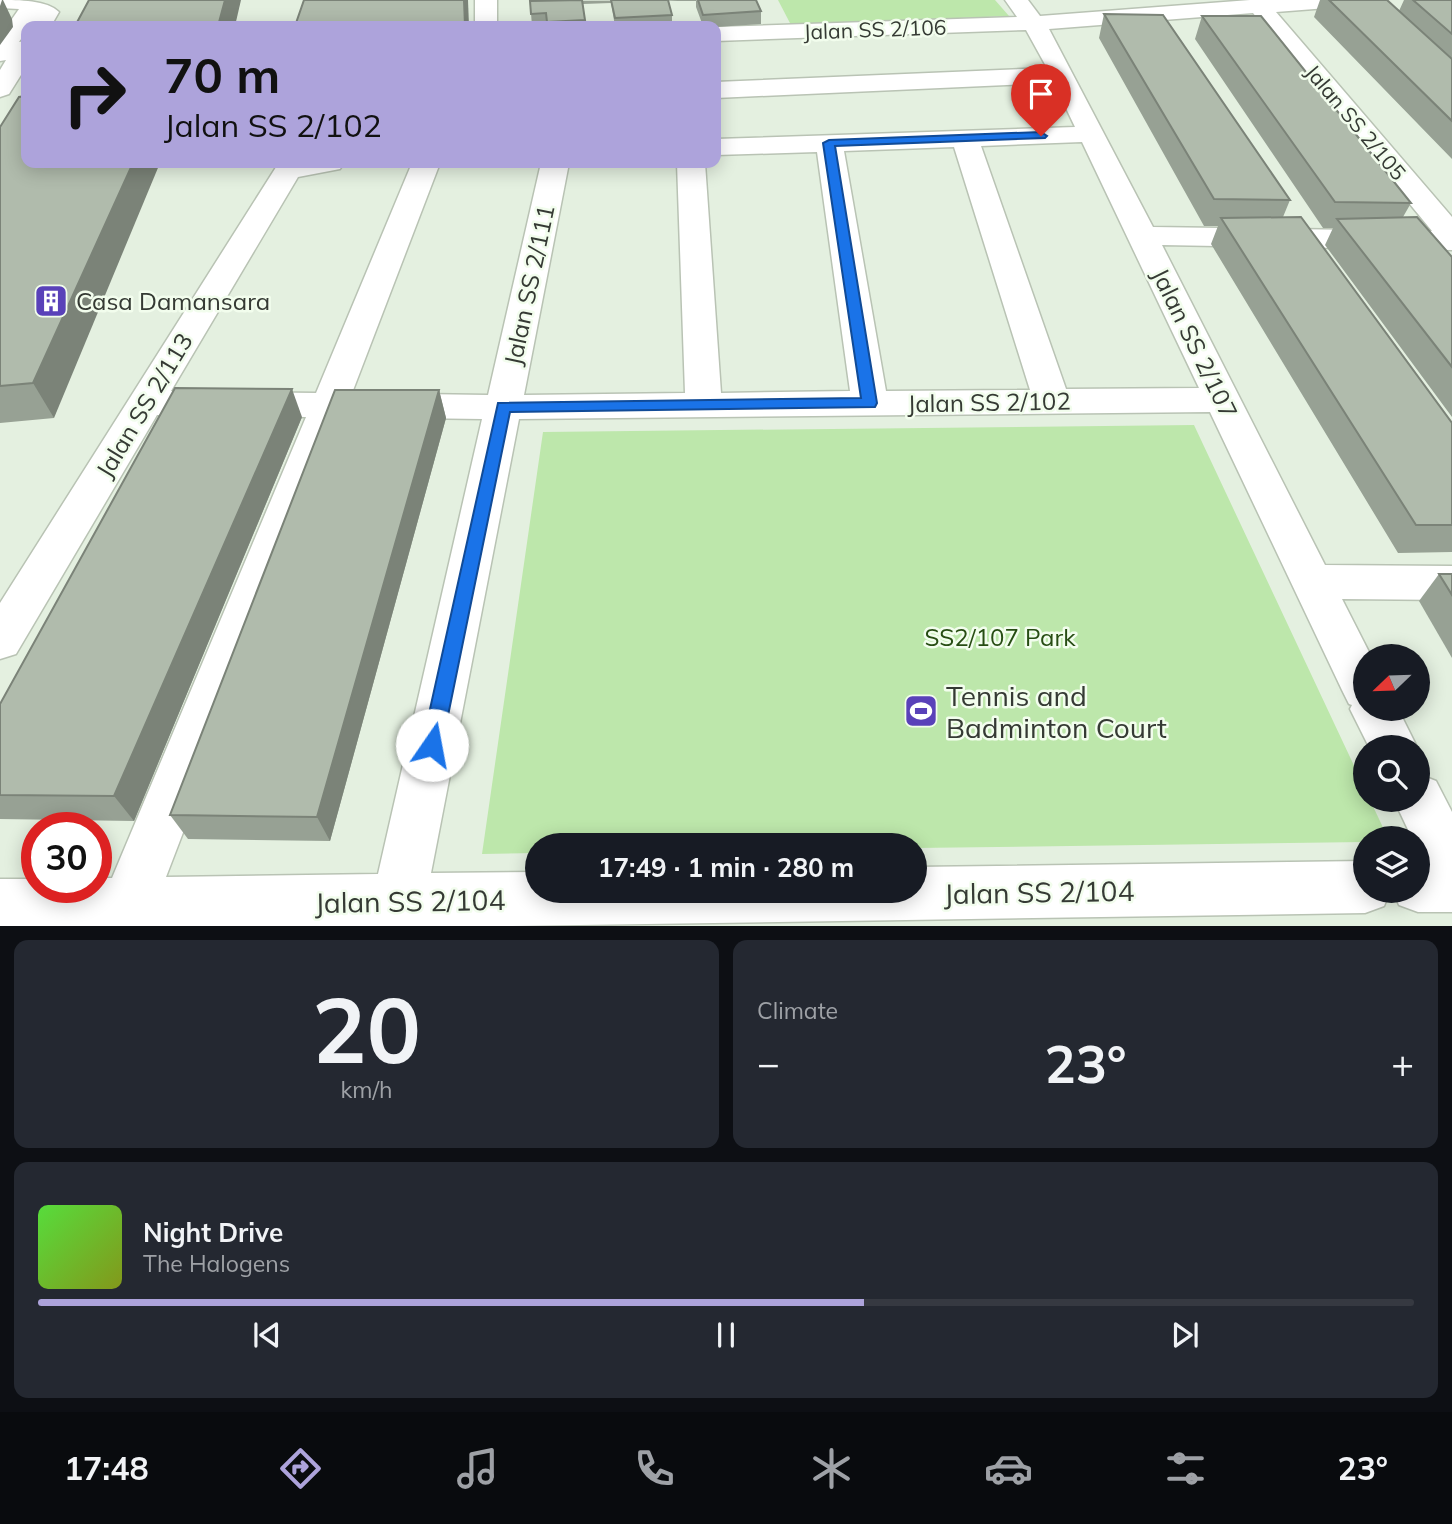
<!DOCTYPE html>
<meta charset="utf-8">
<style>
body{margin:0;font-family:Mulish,sans-serif;background:#242831;color:#f1f3f6;height:100vh;display:flex;flex-direction:column;font-size:26px;white-space:nowrap}
*{box-sizing:border-box;margin:0}
p{font-size:23px;color:#9ea1a6}
.icon{flex:none;width:38px;height:38px;fill:none;stroke:currentColor;stroke-width:2;stroke-linecap:round;stroke-linejoin:round}
.map{position:relative;height:926px;overflow:hidden}
.drawer{display:flex;flex-direction:column;gap:14px;padding:14px;background:#0d0f14;flex:1}
.drawer>*{flex:none}
.guide{position:absolute;left:21px;top:21px;width:700px;height:147px;border-radius:14px;box-shadow:0 4px 18px #0003;background:#ada3db;color:#111;overflow:hidden}
.needle{width:46px;rotate:247deg}
.controls{position:absolute;left:1353px;top:644px;display:grid;gap:14px}
.controls a{display:grid;place-items:center;width:77px;height:77px;border-radius:50%;background:#171b24;box-shadow:0 4px 18px #0003;font-size:35px}
.speed{position:absolute;left:21px;top:812px;display:flex;gap:14px;font-size:35px;font-weight:700;text-align:center}
.speed>*{display:grid;place-content:center;width:91px;height:91px;border-radius:50%;background:#171b24;box-shadow:0 4px 18px #0003;line-height:1}
.speed .limit{border:10px solid #d22;background:#fff;color:#111}
.pin{position:absolute;display:grid;place-items:center;width:60px;height:60px;color:#fff;margin:-72px -30px;border-radius:50% 50% 50% 0;rotate:-45deg;box-shadow:0 0 7px #0007}
.pin .icon{rotate:45deg}
.me{position:absolute;width:77px;margin:-38px;rotate:12deg;stroke-linejoin:round;filter:drop-shadow(0 0 5px #0008)}
.turn{display:flex;align-items:center;gap:24px;height:147px;padding:0 28px;font-size:32px}
.turn .icon{width:91px;height:91px;stroke-width:2.5}
.turn b{display:block;font-size:49px;line-height:60px}
.big{font-size:52px;font-weight:700;line-height:1.1}
.drawer .card{flex:1;display:flex;flex-direction:column;justify-content:center;gap:10px;min-width:0;padding:0 24px;border-radius:14px;background:#242831}
.drawer .dial{align-items:center;gap:0}
.dial b{font-size:91px;line-height:1}
.song{display:flex;align-items:center;gap:21px}
.cover{width:84px;height:84px;border-radius:10px;background:linear-gradient(135deg,hsl(110 70% 55%),hsl(70 70% 35%))}
.played{height:7px;border-radius:4px;background:linear-gradient(90deg,#ada3db 60%,#363941 60%)}
.keys{display:flex;justify-content:space-around;direction:ltr}
.heat{display:flex;justify-content:space-between;align-items:center;font-size:38px;direction:ltr}
.drawer .tiles{flex:1;display:grid;gap:14px;grid-template-columns:1fr 1fr}
.card:last-child{grid-column:span 2}
.trip{position:absolute;left:525px;top:833px;width:402px;height:70px;border-radius:35px;background:#171b24;box-shadow:0 4px 18px #0003;font-weight:700;line-height:70px;text-align:center}
.menu{display:flex;height:112px;justify-content:space-around;align-items:center;background:#090b0e;color:#9ea1a6}
.menu .icon{width:49px;height:49px}
.menu .on{color:#ada3db}
.menu b{font-size:32px;color:#f1f3f6}
.map>svg:first-child{display:block}
.green{fill:#bde7ab}
.lines{fill:none;stroke-linecap:round;stroke-linejoin:round}
.minor-casing{stroke:#b9c3b4;stroke-width:3}
.minor{fill:#fff;fill-rule:evenodd}
.wall{fill:#97a194}
.shaded-wall{fill:#7b8378}
.building{fill:#b0bbac;stroke:#7b8378;stroke-width:2}
.route{fill:#1a73e8;stroke:#114b97;stroke-width:2}
.labels{text-anchor:middle;dominant-baseline:central;stroke-width:5;stroke-linejoin:round;paint-order:stroke}
.far-street-label{font-size:21px;fill:#353a34;stroke:#f2fded}
.street-label{font-size:24px;fill:#353a34;stroke:#f2fded}
.poi-label{font-size:24px;fill:#353a34;stroke:#f2fded;text-anchor:start}
.park-label{font-size:24px;fill:#274d13;stroke:#f2fded}
.near-poi-label{font-size:28px;fill:#353a34;stroke:#f2fded;text-anchor:start}
.near-street-label{font-size:28px;fill:#353a34;stroke:#f2fded}
</style>
<div class="map">
<svg width="1452" height="926" viewBox="0 0 1452 926">
<rect width="100%" height="100%" fill="#e4f0e0"/>
<g class="green">
<path d="M778,0h217l14,16 -218,9z"/>
<path d="M1194,425l171,364v11h5l18,38h-23v4l-450,6v-3h-378v8l-55,1 61,-422z"/>
</g>
<g class="lines">
<defs>
<g id="minor">
<path d="M0,0c19,0 47,0 59,12l-8,14h-25v6l-7,10 7,-1v26l-17,27 -9,3v-27l6,-10 -6,1v-25l19,-27 -19,-1z"/>
<rect x="475" y="0" width="22" height="26"/>
<path d="M1005,0h23l12,16 210,-16h101l-3,5 -8,2 -64,5 176,205v33l-290,-5 163,320 127,1v34l-110,-1 29,57h-6v53h33l19,38h-48l-19,-38 2,-4 -3,-1 -7,-14 -132,-278 -691,7 -88,454 106,-1v19h378v-24l450,-6v30h25l-6,15 -19,7 -853,13h-512v-47h37v8h59v-9h16l194,-461 -149,-2 -141,239 -16,5v-56l278,-439 66,-1 -4,6 -42,8 -127,214 145,2 96,-230h28l-88,230 136,2 53,-232h28l-45,232 161,-2 -8,-230h28l16,230 129,-2 -33,-239 -101,3v-16l359,-12 -21,-44 -338,15v-16l331,-14 -21,-38 -310,11v-14l301,-10zM1253,13l179,218 -279,-4 -104,-198zM1082,142l117,246 -133,1 -85,-243zM954,147l76,243 -144,1 -42,-240zM342,417l140,2 -104,455 -212,3z"/>
<path d="M1418,774l18,7 16,31v100h-34l-19,-7 -6,-14h25v-31h4l-4,-9v-13h-6l-18,-38h24z"/>
</g>
</defs>
<use href="#minor" class="minor-casing"/>
<use href="#minor" class="minor"/>
</g>
<g class="wall">
<path d="M696,0l-28,1 4,14v11h-57l-4,-23 -28,1 3,22h-54l-2,-25 226,-1 5,11v13l-45,3v-1h-13l-7,-19z"/>
<path d="M1320,0h67l12,11 5,-11h48v159l-138,-142z"/>
<path d="M1104,14l186,186 -7,17 169,206v129l-54,1 -187,-309 7,-18h-14l-105,-188z"/>
<path d="M1202,16l209,187 -8,14 49,40v160l-127,-172 8,-17h-10l-128,-189z"/>
<path d="M0,127l54,291 -54,5z"/>
<path d="M439,390l7,28 -116,423 -142,-2 -18,-24z"/>
<path d="M302,417l-168,404 -134,-2v-115z"/>
<path d="M1439,574h13v84l-33,-57z"/>
</g>
<g class="shaded-wall">
<path d="M2,0h1l9,19 1,8 -13,18v-39z"/>
<path d="M225,0h16l-6,26h-17z"/>
<path d="M464,0h4l1,26h-4z"/>
<path d="M133,163h27l-106,255 -21,-35z"/>
<path d="M292,389l10,28 -168,404 -20,-25z"/>
<path d="M439,390l7,28 -116,423 -13,-24z"/>
</g>
<g class="building">
<path d="M89,0h136l-7,26h-143z"/>
<path d="M304,0h160l1,26h-170z"/>
<path d="M582,0l3,20 -38,2 -1,-9 -15,1 -1,-13z"/>
<path d="M611,0h57l4,15 -57,3z"/>
<path d="M698,0h58l5,11 -58,4z"/>
<path d="M1329,0h58l65,59v62z"/>
<path d="M1413,0h39v34z"/>
<path d="M1104,14l59,1 127,185 -76,-1z"/>
<path d="M1202,16h59l150,187 -76,-1z"/>
<path d="M26,96v67h107l-100,220 -33,3v-259l19,-30z"/>
<path d="M1301,217l151,206v102h-36l-195,-307z"/>
<path d="M1417,217l35,40v110l-115,-148z"/>
<path d="M175,388l117,1 -178,407 -114,-1v-91z"/>
<path d="M335,390h104l-122,427 -147,-2z"/>
<path d="M1439,574h13v21z"/>
</g>
<path class="route" d="M1041,132l6,4 -2,2 -210,8 42,257 -2,4 -365,5 -68,333 -3,6 -7,3 -7,-3 -3,-6 76,-342 363,-5 -38,-255 6,-3z"/>
<defs>
<symbol id="building-square" viewBox="-11 -11 22 22"><rect x="-9" y="-9" width="18" height="18" rx="4" fill="#5941b9" stroke="#f2fded"/><path d="M-4-6H4V6H1V3H-1V6H-4ZM-2.5-4.3h1.7v1.8h-1.7ZM.8-4.3h1.7v1.8H.8ZM-2.5-1h1.7V.8h-1.7ZM.8-1h1.7V.8H.8Z" fill="#fff"/></symbol>
<symbol id="stadium-square" viewBox="-11 -11 22 22"><rect x="-9" y="-9" width="18" height="18" rx="4" fill="#5941b9" stroke="#f2fded"/><path d="M0-5a6.5 5 0 1 0 0 10a6.5 5 0 1 0 0-10ZM-3.5-1.8h7v3.6h-7Z" fill="#fff"/></symbol>
</defs>
<g fill-rule="evenodd">
<use href="#building-square" x="32" y="282" width="38" height="38"/>
<use href="#stadium-square" x="902" y="692" width="38" height="38"/>
</g>
<g class="labels">
<g class="far-street-label">
<text transform="translate(875 29) rotate(-2)">Jalan SS 2/106</text>
<text transform="translate(1356 122) rotate(50)">Jalan SS 2/105</text>
</g>
<g class="street-label">
<text transform="translate(529 285) rotate(-78)">Jalan SS 2/111</text>
<text transform="translate(1195 343) rotate(64)">Jalan SS 2/107</text>
<text transform="translate(989 402) rotate(-1)">Jalan SS 2/102</text>
<text transform="translate(144 405) rotate(-59)">Jalan SS 2/113</text>
</g>
<g class="poi-label">
<text x="76" y="301">Casa Damansara</text>
</g>
<g class="park-label">
<text x="1000" y="637">SS2/107 Park</text>
</g>
<g class="near-poi-label">
<text x="946" y="695">Tennis and<tspan x="946" dy="32">Badminton Court</tspan></text>
</g>
<g class="near-street-label">
<text transform="translate(1039 892) rotate(-1)">Jalan SS 2/104</text>
<text transform="translate(410 901) rotate(-1)">Jalan SS 2/104</text>
</g>
</g>
</svg>
<div class="controls">
<a><svg class="needle" viewBox="-14 -14 28 28"><path d="M0-13l5 13h-10z" fill="#e53935"/><path d="M0 13l5-13h-10z" fill="#9ea1a6"/></svg></a>
<a><svg class="icon" aria-label="search" viewBox="0 0 24 24"><circle cx="10" cy="10" r="6"/><path d="M15 15l6 6"/></svg></a>
<a><svg class="icon" aria-label="layers" viewBox="0 0 24 24"><path d="M12 4l9 5-9 5-9-5zM3 14l9 5 9-5"/></svg></a>
</div>
<div class="speed"><div class="limit">30</div></div>
<div class="pin" style="left:1041px;top:136px;background:#d93025"><svg class="icon" aria-label="arrive" viewBox="0 0 24 24"><path d="M6 21V4h12l-3 4 3 4H6"/></svg></div>
<svg class="me" style="left:432px;top:745px" viewBox="-20 -20 40 40"><circle r="19" fill="#fff"/><path d="M0-13L10 11 0 6-10 11z" fill="#1a73e8"/></svg>
<div class="trip">17:49 · 1 min · 280 m</div>
<div class="guide">
<div class="turn"><svg class="icon" aria-label="right" viewBox="0 0 24 24"><path d="M7 20v-9h11M14 6l5 5-5 5"/></svg><div><b>70 m</b>Jalan SS 2/102</div></div>
</div>
</div>
<section class="drawer">
<div class="tiles">
<div class="card dial"><b>20</b><p>km/h</p></div>
<div class="card"><p>Climate</p>
<div class="heat"><a>−</a><b class="big">23°</b><a>+</a></div>
</div>
<div class="card">
<div class="song"><i class="cover"></i><div><b>Night Drive</b><p>The Halogens</p></div></div>
<div class="played"></div>
<div class="keys"><svg class="icon" aria-label="previous" viewBox="0 0 24 24"><path d="M18 5L8 12l10 7zM5 5v14"/></svg><svg class="icon" aria-label="pause" viewBox="0 0 24 24"><path d="M8 5v14M16 5v14"/></svg><svg class="icon" aria-label="next" viewBox="0 0 24 24"><path d="M6 5l10 7-10 7zM19 5v14"/></svg></div>
</div>
</div>
</section>
<nav class="menu">
<b>17:48</b>
<svg class="icon on" aria-label="directions" viewBox="0 0 24 24"><path d="M12 3l9 9-9 9-9-9zM9 14v-3h6M13 9l2 2-2 2"/></svg>
<svg class="icon" aria-label="music" viewBox="0 0 24 24"><path d="M9 18V5l10-2v13"/><circle cx="6" cy="18" r="3"/><circle cx="16" cy="16" r="3"/></svg>
<svg class="icon" aria-label="phone" viewBox="0 0 24 24"><path d="M5 4h4l2 5-3 2q2 4 5 5l2-3 5 2v4C11 20 4 13 5 4z"/></svg>
<svg class="icon" aria-label="climate" viewBox="0 0 24 24"><path d="M12 3v18M4 7l16 10M4 17L20 7"/></svg>
<svg class="icon" aria-label="car" viewBox="0 0 24 24"><path d="M5 17H2v-5l4-1 3-4h7l3 4 3 1v5h-3M9 17h6M6 11h13"/><circle cx="7" cy="17" r="2"/><circle cx="17" cy="17" r="2"/></svg>
<svg class="icon" aria-label="filters" viewBox="0 0 24 24"><path d="M4 7h16M4 17h16"/><circle cx="9" cy="7" r="2"/><circle cx="15" cy="17" r="2"/></svg>
<b>23°</b>
</nav>
